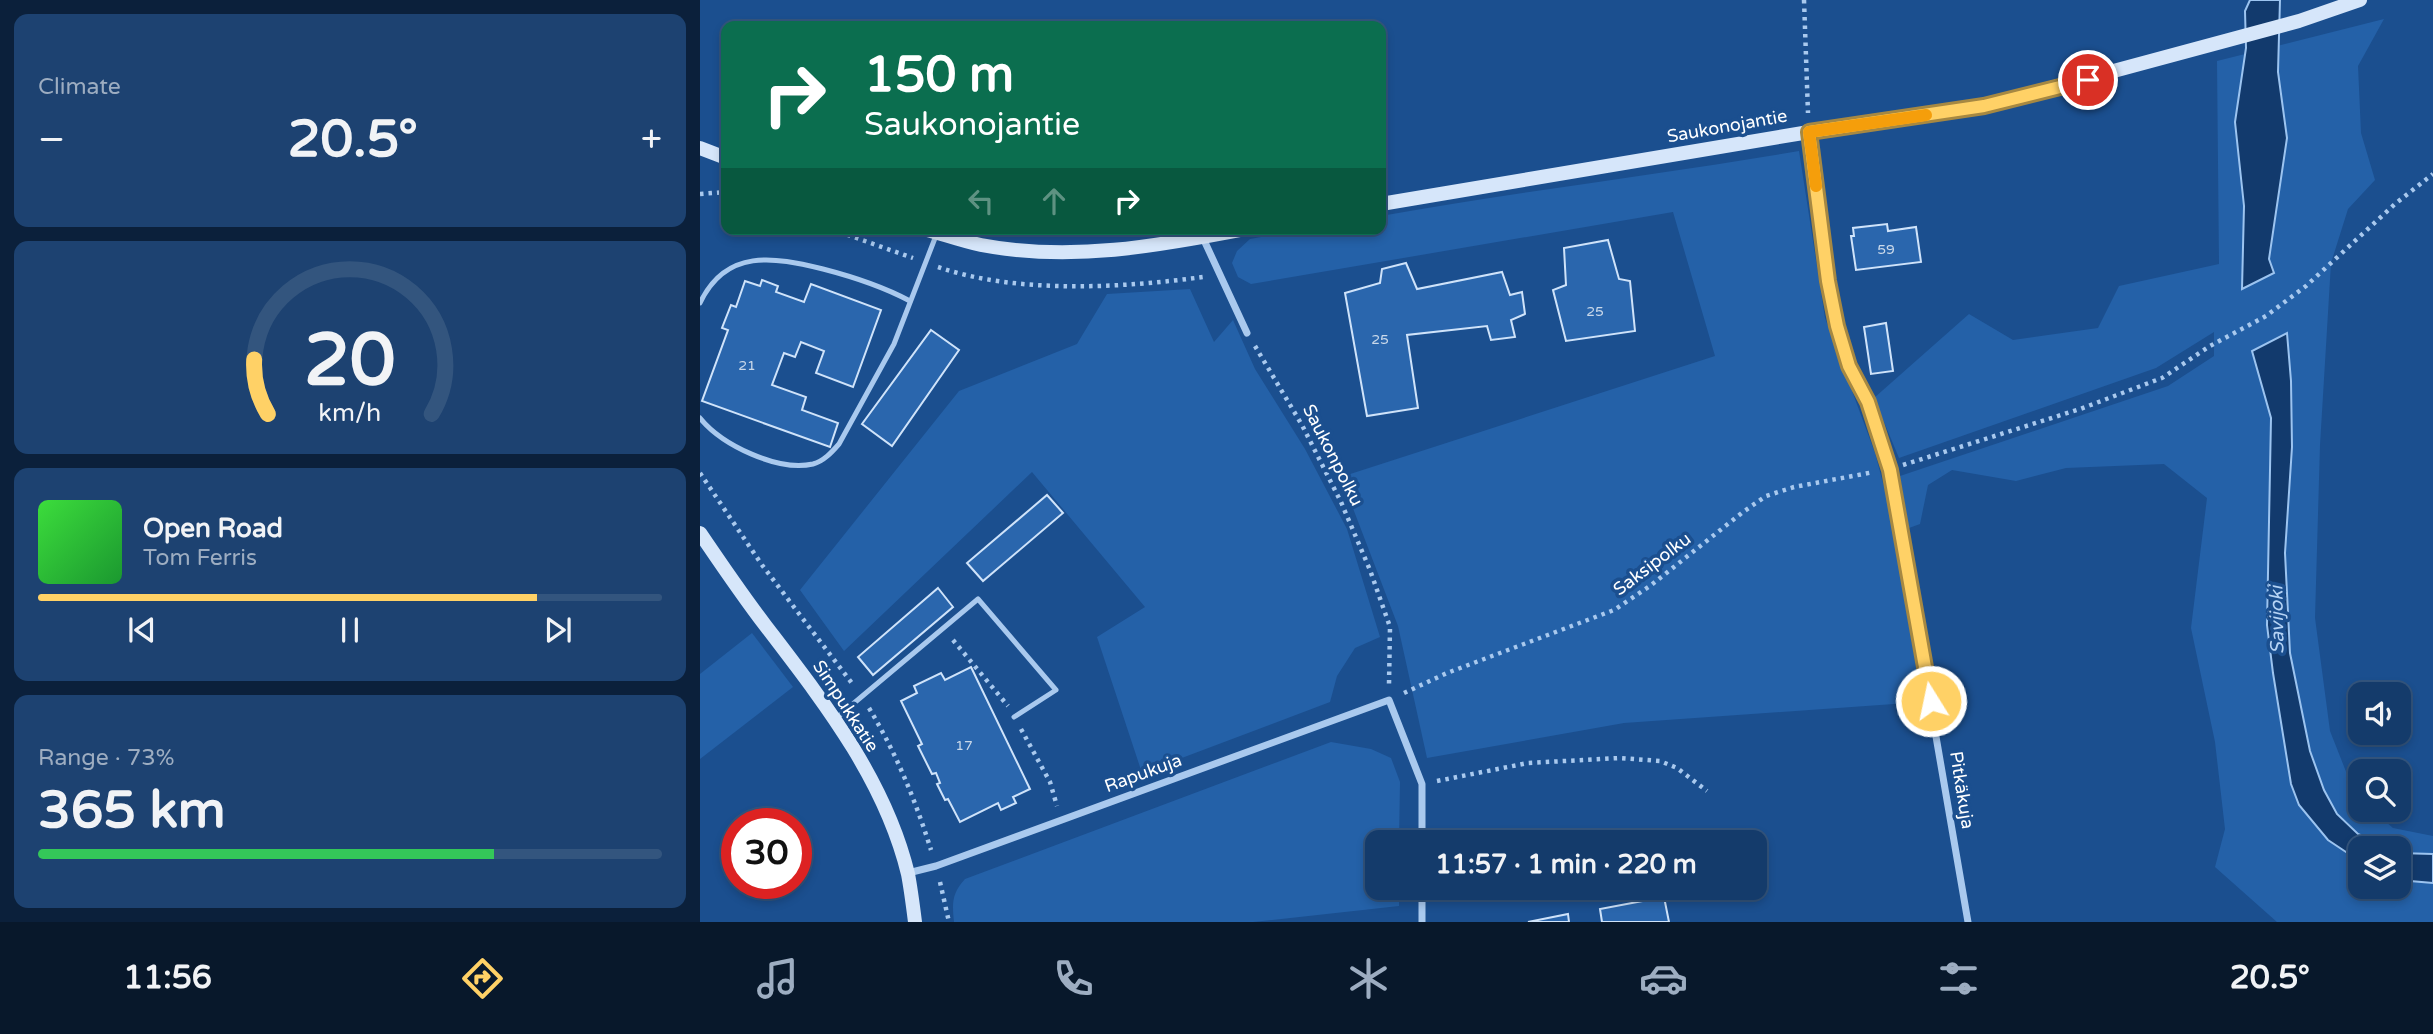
<!DOCTYPE html>
<meta charset="utf-8">
<style>
body{margin:0;font-family:"Varela Round",sans-serif;background:#1d4271;color:#f1f3f6;height:100vh;display:flex;flex-direction:column;font-size:26px;white-space:nowrap}
*{box-sizing:border-box;margin:0}
p{font-size:23px;color:#9dadc1}
.icon{flex:none;width:38px;height:38px;fill:none;stroke:currentColor;stroke-width:2;stroke-linecap:round;stroke-linejoin:round}
.map{position:relative;flex:1;overflow:hidden}
.details{display:flex;flex-direction:column;gap:14px;padding:14px;background:#0b203b;width:700px}
.details>*{flex:none}
.banner{position:absolute;left:21px;top:21px;width:665px;height:214px;border-radius:14px;box-shadow:0 4px 10px #0003,0 0 0 2px #33557e;background:#0b6e4f;color:#fff;overflow:hidden}
.controls{position:absolute;left:1648px;top:682px;display:grid;gap:14px}
.controls a{display:grid;place-items:center;width:63px;height:63px;border-radius:14px;background:#143b6b;box-shadow:0 4px 10px #0003,0 0 0 2px #33557e;font-size:35px}
.speed{position:absolute;left:21px;top:808px;display:flex;gap:14px;font-size:35px;font-weight:700;text-align:center}
.speed>*{display:grid;place-content:center;width:91px;height:91px;border-radius:50%;background:#143b6b;box-shadow:0 4px 10px #0003,0 0 0 2px #33557e;line-height:1}
.speed .limit{border:10px solid #d22;background:#fff;color:#111}
.pin{position:absolute;display:grid;place-items:center;width:60px;height:60px;color:#fff;margin:-30px;border:4px solid #fff;border-radius:50%;box-shadow:0 2px 7px #0007}
.me{position:absolute;width:77px;margin:-38px;rotate:350deg;stroke-linejoin:round;filter:drop-shadow(0 0 5px #0008)}
.turn{display:flex;align-items:center;gap:24px;height:147px;padding:0 28px;font-size:32px}
.turn .icon{width:91px;height:91px;stroke-width:2.5}
.turn b{display:block;font-size:49px;line-height:60px}
.lanes{display:flex;align-items:center;height:66px;padding:0 28px;background:#0003;justify-content:center;gap:35px;direction:ltr}
.lanes .off{opacity:.35}
.big{font-size:52px;font-weight:700;line-height:1.1}
.details .card{flex:1;display:flex;flex-direction:column;justify-content:center;gap:10px;min-width:0;padding:0 24px;border-radius:14px;background:#1d4271}
.details .dial{align-items:center;gap:0}
.dial svg{height:182px;overflow:visible;fill:none;stroke:#33557e;stroke-width:7;stroke-linecap:round;text-anchor:middle}
.dial text{fill:#f1f3f6;stroke:none}
.song{display:flex;align-items:center;gap:21px}
.cover{width:84px;height:84px;border-radius:10px;background:linear-gradient(135deg,hsl(120 70% 55%),hsl(130 70% 35%))}
.played{height:7px;border-radius:4px;background:linear-gradient(90deg,#ffd166 80%,#33557e 80%)}
.keys{display:flex;justify-content:space-around;direction:ltr}
.heat{display:flex;justify-content:space-between;align-items:center;font-size:38px;direction:ltr}
.charge{height:10px;border-radius:5px;background:linear-gradient(90deg,#34c759 73%,#33557e 0)}
.trip{position:absolute;left:665px;top:830px;width:402px;height:70px;border-radius:14px;background:#143b6b;box-shadow:0 4px 10px #0003,0 0 0 2px #33557e;font-weight:700;line-height:70px;text-align:center}
.menu{display:flex;height:112px;justify-content:space-around;align-items:center;background:#08182b;color:#9dadc1}
.menu .icon{width:49px;height:49px}
.menu .selected{color:#ffd166}
.menu b{font-size:32px;color:#f1f3f6}
main{display:flex;flex:1;min-height:0}
.map>svg:first-child{display:block}
.green{fill:#2461a8;fill-rule:evenodd}
.water{fill:#123a6d;stroke:#9cc4f0;stroke-width:2}
.building{fill:#2a66ad;stroke:#cfe3fa;stroke-width:2}
.lines{fill:none;stroke-linecap:round;stroke-linejoin:round}
.path{stroke:#a9c9ee;stroke-width:4.5;stroke-dasharray:3.5 5;stroke-linecap:butt}
.lane{stroke:#a9c9ee;stroke-width:5}
.street{stroke:#a9c9ee;stroke-width:7}
.secondary{stroke:#d6e6fa;stroke-width:14}
.route-casing{stroke:#a68842;stroke-width:18}
.route{stroke:#ffd166;stroke-width:12}
.slow{stroke:#f59e0b;stroke-width:12}
.labels{text-anchor:middle;dominant-baseline:central;stroke-width:7;stroke-linejoin:round;paint-order:stroke}
.number-label{font-size:14px;fill:#cad9ea}
.street-label{font-size:18px;fill:#fff;stroke:#1b4f8f}
.water-label{font-size:19px;font-style:italic;fill:#b5d3f5;stroke:#1b4f8f}
</style>
<main>
<section class="details">
<div class="card"><p>Climate</p>
<div class="heat"><a>−</a><b class="big">20.5°</b><a>+</a></div>
</div>
<div class="card dial"><svg viewBox="0 0 100 80">
<path d="M14 69A42 42 0 1 1 86 69"/>
<path d="M14 69A42 42 0 0 1 8 45" stroke="#ffd166"/>
<text x="50" y="56" font-size="32" font-weight="700">20</text>
<text x="50" y="72" font-size="11">km/h</text>
</svg></div>
<div class="card">
<div class="song"><i class="cover"></i><div><b>Open Road</b><p>Tom Ferris</p></div></div>
<div class="played"></div>
<div class="keys"><svg class="icon" aria-label="previous" viewBox="0 0 24 24"><path d="M18 5L8 12l10 7zM5 5v14"/></svg><svg class="icon" aria-label="pause" viewBox="0 0 24 24"><path d="M8 5v14M16 5v14"/></svg><svg class="icon" aria-label="next" viewBox="0 0 24 24"><path d="M6 5l10 7-10 7zM19 5v14"/></svg></div>
</div>
<div class="card"><p>Range · 73%</p><b class="big">365 km</b><div class="charge"></div></div>
</section>
<div class="map">
<svg width="1733" height="922" viewBox="0 0 1733 922">
<rect width="100%" height="100%" fill="#1b4f8f"/>
<g class="green">
<path d="M1684,19l-26,47 3,67 14,47 -27,29 -17,54 -11,182 -5,173 15,113 26,66 5,4v9h11l21,18 40,8v86h-156l-62,-55 10,-38 -10,-87 -24,-114 16,-130 -43,-34 -98,4 -50,13 -64,-11 -24,15 -8,39 -11,4 -9,-52 268,-90 46,-30v-24l-58,36 -257,90 -25,-60 95,-84 44,26 85,-12 21,-42 100,-22 -2,-203zM1661,849h38v38h-38z"/>
<path d="M1099,151l26,167 50,135 12,45 35,204 -298,21 -197,35 -29,-132 -57,-149 374,-121 -42,-144 -422,72 -13,-7 -6,-14 5,-12 13,-12 54,-10h77v-13c139,-25 279,-41 418,-65z"/>
<path d="M490,289l24,53 19,-22 22,49 50,80 42,80 33,108 -25,11 -18,28 -7,26 -188,71 -45,-136 48,-30 -113,-135 -188,179 -44,-61 159,-199 118,-47 30,-50z"/>
<path d="M52,633l41,54 -93,72v-85z"/>
<path d="M631,742l40,7 20,9 9,24 -1,60h-22v45h22v19l-146,16h-299c-2,-19 -2,-29 11,-43z"/>
</g>
<g class="water">
<path d="M1550,0h30l-2,72 9,66 -18,121 5,14 -32,16 2,-83 -9,-84 11,-74 -1,-37z"/>
<path d="M1587,333l4,48 1,66 -7,106 5,100 20,98 14,39 13,24 21,20 33,15h-30v13l-33,-22 -29,-35 -8,-21 -18,-111 -6,-48 4,-207 -19,-67z"/>
<path d="M1699,853l34,1v29l-34,-3z"/>
</g>
<g class="building">
<path d="M1187,224l1,7 28,-4 5,35 -65,8 -5,-34h3l-1,-8z"/>
<path d="M908,240l11,39 11,2 5,50 -69,10 -13,-51 13,-5 -2,-37z"/>
<path d="M706,263l11,26 85,-17 8,23 12,-3 3,22 -14,6 4,17 -24,3 -4,-14 -80,9 11,73 -51,8 -22,-123 35,-10 2,-14z"/>
<path d="M62,280l16,6 -2,6 28,10 7,-18 70,26 -28,77 -37,-14 8,-22 -23,-9 -6,15 -11,-4 -12,32 34,12 -4,13 36,13 -8,24 -128,-46 26,-71 -6,-2 9,-23 5,2 9,-26 15,5z"/>
<path d="M1186,323l7,48 -22,3 -7,-47z"/>
<path d="M231,330l28,20 -67,96 -30,-22z"/>
<path d="M347,495l16,18 -80,68 -16,-18z"/>
<path d="M238,588l15,19 -80,68 -15,-18z"/>
<path d="M271,667l59,122 -17,8 3,6 -15,7 -3,-7 -38,19 -12,-23 -3,1 -8,-16 3,-1 -4,-10 -4,1 -14,-28 4,-2 -21,-43 16,-8 -3,-7 27,-13 4,7z"/>
<path d="M828,836l2,6h-29z"/>
<path d="M964,897l5,25h-67l-2,-13z"/>
<path d="M868,914l1,8h-41z"/>
</g>
<g class="lines">
<g class="path">
<path d="M1104,0l4,113"/>
<path d="M0,194l26,-2"/>
<path d="M131,229l82,29"/>
<path d="M238,267c78,27 183,21 265,10"/>
<path d="M555,346l47,79 39,77 29,68 20,57 -1,57"/>
<path d="M1203,465l177,-56 82,-31 48,-32 56,-30 40,-30 89,-82 38,-30"/>
<path d="M0,473l62,92 92,121"/>
<path d="M253,640l55,66"/>
<path d="M704,693l43,-20 167,-63 36,-24 93,-74 23,-16 28,-9 80,-15"/>
<path d="M169,708c27,45 46,91 62,142"/>
<path d="M321,729l29,53 7,24"/>
<path d="M737,781l91,-18 92,-5 40,3 17,7 30,23"/>
<path d="M240,882l9,40"/>
</g>
<g class="lane">
<path d="M0,303c26,-55 74,-46 123,-34 31,8 59,17 87,32"/>
<path d="M0,418c22,27 78,54 113,46 11,-3 19,-12 26,-20l55,-100 43,-111"/>
<path d="M135,719l143,-120 78,91 -42,27"/>
<path d="M722,898l50,-11"/>
</g>
<g class="street">
<path d="M1109,132l19,149 9,44 12,41 19,37 22,67 78,452"/>
<path d="M503,238l44,95"/>
<path d="M208,873l28,-7 453,-166 33,84v58"/>
<path d="M722,887v35"/>
</g>
<g class="secondary">
<path d="M0,148l26,10"/>
<path d="M681,204l428,-72 175,-26 315,-85 61,-21"/>
<path d="M224,229c19,5 38,12 57,16 90,17 177,1 265,-16"/>
<path d="M0,533c21,31 42,62 65,92 58,76 120,154 143,249 3,16 5,32 7,48"/>
</g>
</g>
<g class="lines">
<defs>
<path id="route" d="M1231,701l-41,-231 -22,-68 -19,-36 -12,-40 -9,-45 -19,-149 175,-26 104,-26"/>
</defs>
<use href="#route" class="route-casing"/>
<use href="#route" class="route"/>
<path class="slow" d="M1116,186l-7,-54 117,-17"/>
</g>
<g class="labels">
<g class="number-label">
<text x="1186" y="249">59</text>
<text x="895" y="311">25</text>
<text x="680" y="339">25</text>
<text x="47" y="365">21</text>
<text x="264" y="745">17</text>
</g>
<g class="street-label">
<text transform="translate(1027 126) rotate(-10)">Saukonojantie</text>
<text transform="translate(633 455) rotate(63)">Saukonpolku</text>
<text transform="translate(952 564) rotate(-37)">Saksipolku</text>
<text transform="translate(146 706) rotate(57)">Simpukkatie</text>
<text transform="translate(443 773) rotate(-20)">Rapukuja</text>
<text transform="translate(1262 790) rotate(81)">Pitkäkuja</text>
</g>
<g class="water-label">
<text transform="translate(1577 620) rotate(-91)">Savijoki</text>
</g>
</g>
</svg>
<div class="controls">
<a><svg class="icon" aria-label="sound" viewBox="0 0 24 24"><path d="M4 9h4l5-4v14l-5-4H4zM17 9q2 3 0 6"/></svg></a>
<a><svg class="icon" aria-label="search" viewBox="0 0 24 24"><circle cx="10" cy="10" r="6"/><path d="M15 15l6 6"/></svg></a>
<a><svg class="icon" aria-label="layers" viewBox="0 0 24 24"><path d="M12 4l9 5-9 5-9-5zM3 14l9 5 9-5"/></svg></a>
</div>
<div class="speed"><div class="limit">30</div></div>
<div class="pin" style="left:1388px;top:80px;background:#d93025"><svg class="icon" aria-label="arrive" viewBox="0 0 24 24"><path d="M6 21V4h12l-3 4 3 4H6"/></svg></div>
<svg class="me" style="left:1231px;top:701px" viewBox="-20 -20 40 40"><circle r="17" fill="#ffd166" stroke="#fff" stroke-width="3"/><path d="M0-11L8 9 0 5-8 9z" fill="#fff"/></svg>
<div class="trip">11:57 · 1 min · 220 m</div>
<div class="banner">
<div class="turn"><svg class="icon" aria-label="right" viewBox="0 0 24 24"><path d="M7 20v-9h11M14 6l5 5-5 5"/></svg><div><b>150 m</b>Saukonojantie</div></div>
<div class="lanes"><svg class="icon off" aria-label="left" viewBox="0 0 24 24"><path d="M17 20v-9H6M10 6l-5 5 5 5"/></svg><svg class="icon off" aria-label="ahead" viewBox="0 0 24 24"><path d="M12 20V5M6 11l6-6 6 6"/></svg><svg class="icon" aria-label="right" viewBox="0 0 24 24"><path d="M7 20v-9h11M14 6l5 5-5 5"/></svg></div>
</div>
</div>
</main>
<nav class="menu">
<b>11:56</b>
<svg class="icon selected" aria-label="directions" viewBox="0 0 24 24"><path d="M12 3l9 9-9 9-9-9zM9 14v-3h6M13 9l2 2-2 2"/></svg>
<svg class="icon" aria-label="music" viewBox="0 0 24 24"><path d="M9 18V5l10-2v13"/><circle cx="6" cy="18" r="3"/><circle cx="16" cy="16" r="3"/></svg>
<svg class="icon" aria-label="phone" viewBox="0 0 24 24"><path d="M5 4h4l2 5-3 2q2 4 5 5l2-3 5 2v4C11 20 4 13 5 4z"/></svg>
<svg class="icon" aria-label="climate" viewBox="0 0 24 24"><path d="M12 3v18M4 7l16 10M4 17L20 7"/></svg>
<svg class="icon" aria-label="car" viewBox="0 0 24 24"><path d="M5 17H2v-5l4-1 3-4h7l3 4 3 1v5h-3M9 17h6M6 11h13"/><circle cx="7" cy="17" r="2"/><circle cx="17" cy="17" r="2"/></svg>
<svg class="icon" aria-label="filters" viewBox="0 0 24 24"><path d="M4 7h16M4 17h16"/><circle cx="9" cy="7" r="2"/><circle cx="15" cy="17" r="2"/></svg>
<b>20.5°</b>
</nav>
